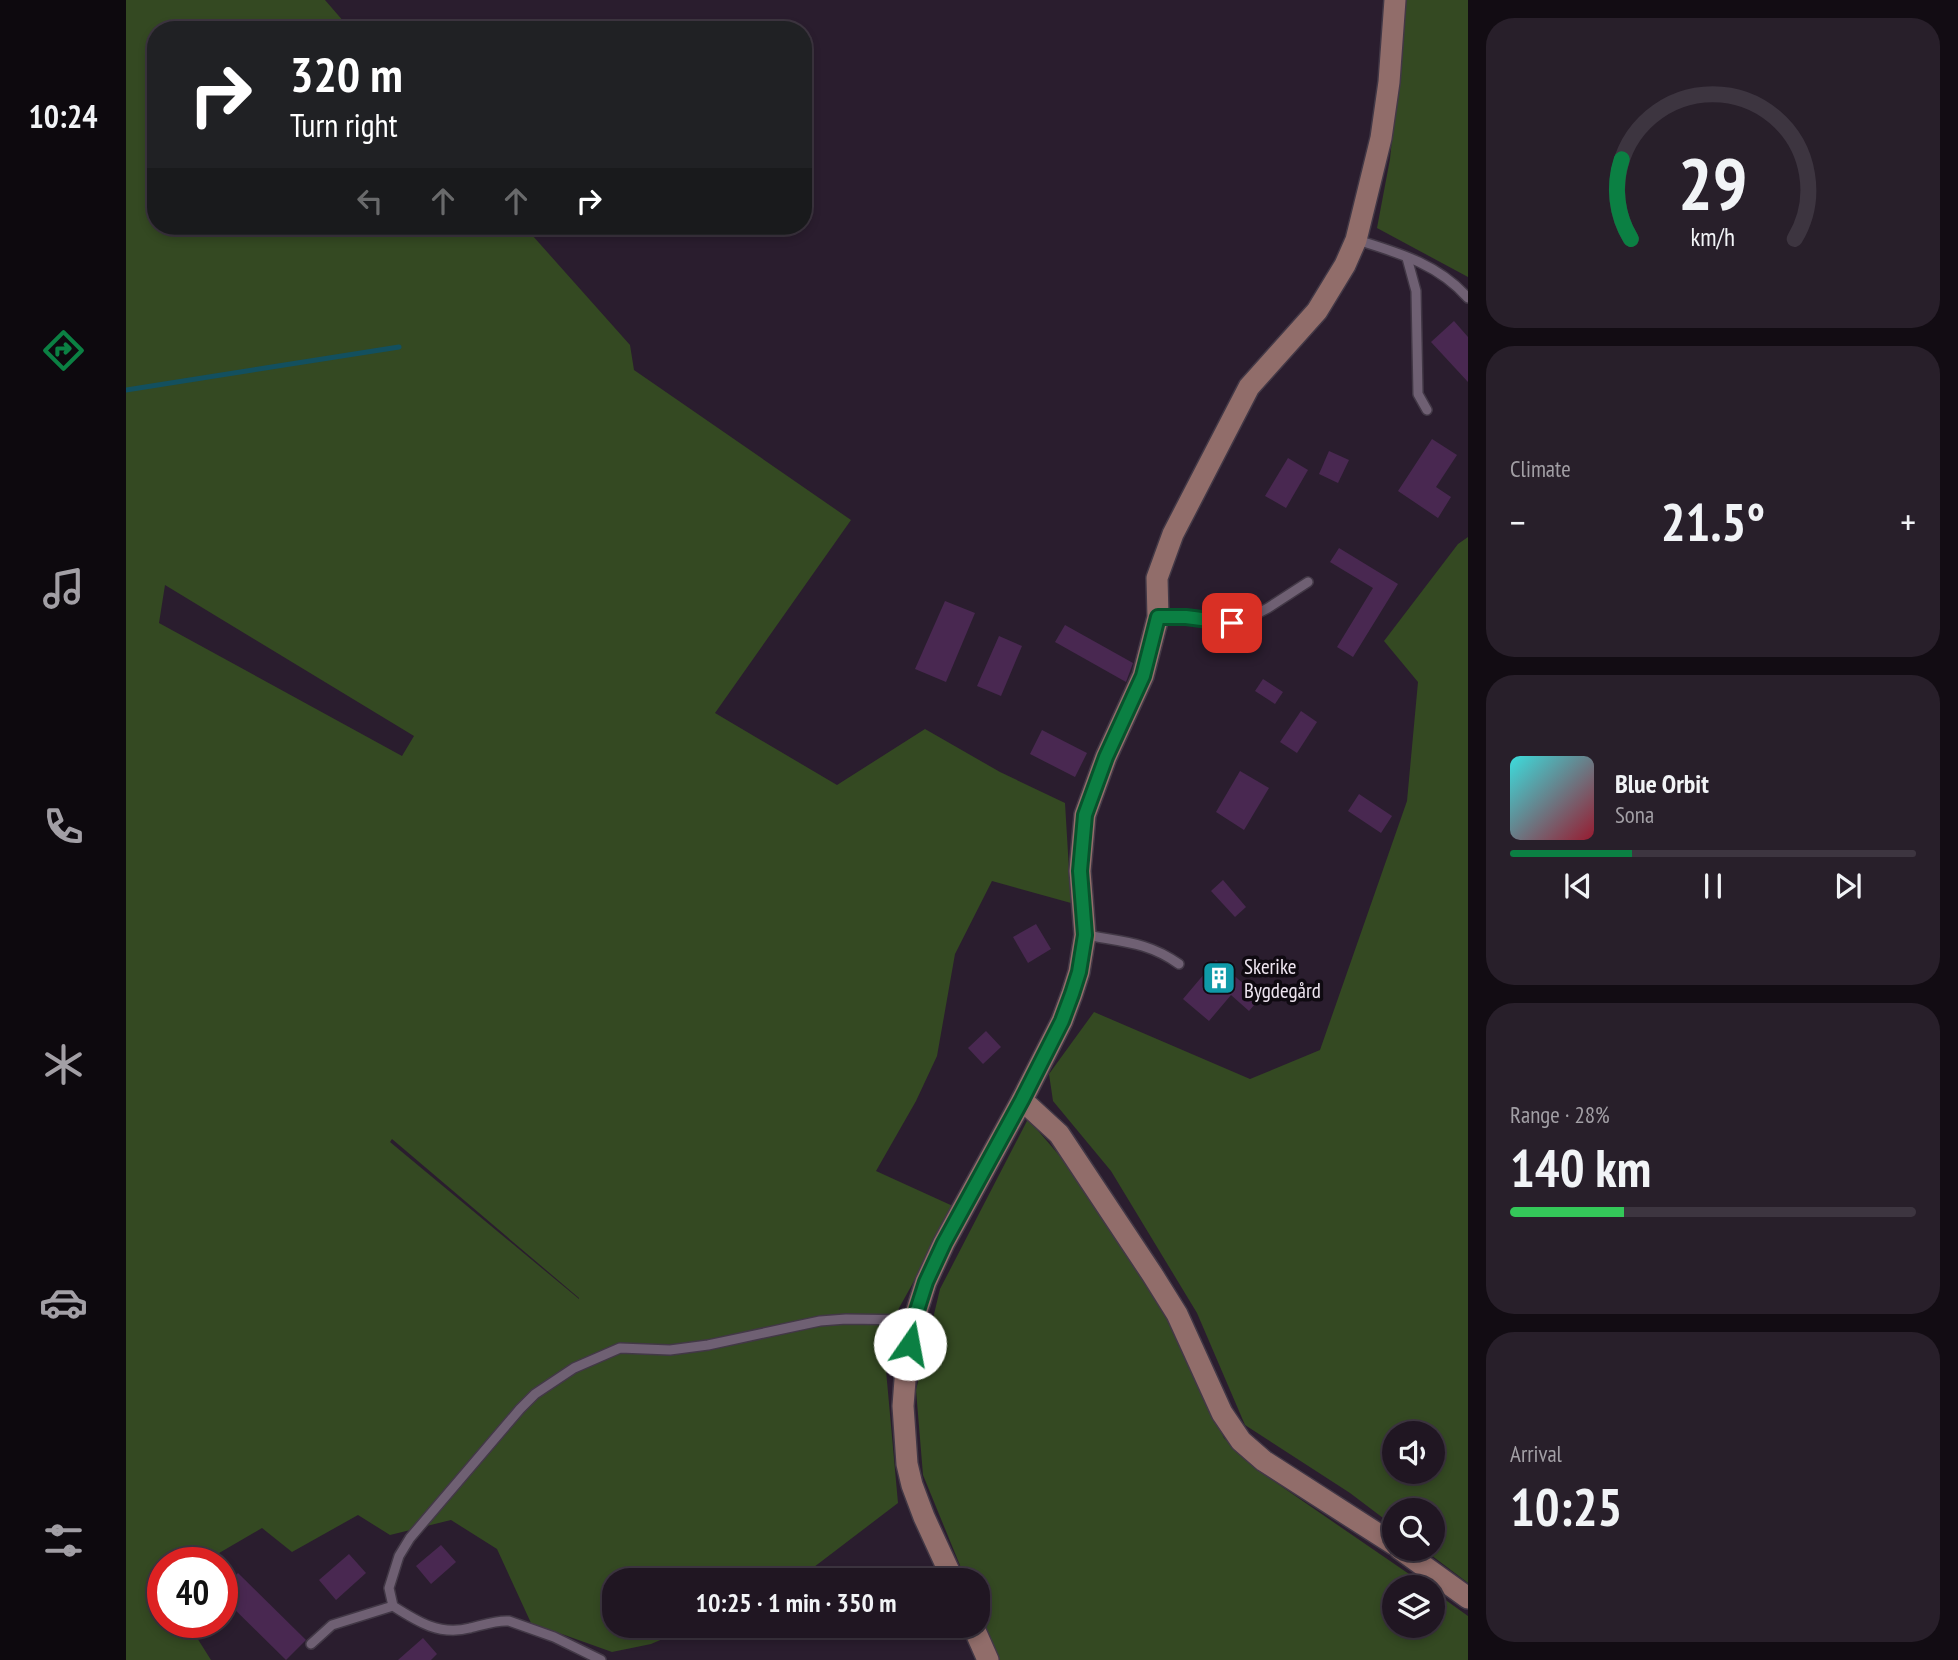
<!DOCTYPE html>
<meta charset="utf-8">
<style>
body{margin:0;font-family:"PT Sans Narrow",sans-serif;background:#281f2a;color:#f1f3f6;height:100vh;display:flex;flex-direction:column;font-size:26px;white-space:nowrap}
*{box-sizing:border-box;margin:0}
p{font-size:23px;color:#a29fa5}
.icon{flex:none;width:38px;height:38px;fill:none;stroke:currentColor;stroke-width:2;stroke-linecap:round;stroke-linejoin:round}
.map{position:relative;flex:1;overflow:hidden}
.side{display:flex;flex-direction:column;gap:18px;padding:18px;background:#120c13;width:490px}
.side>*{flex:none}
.top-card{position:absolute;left:21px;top:21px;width:665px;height:214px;border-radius:28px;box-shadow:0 4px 10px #0003,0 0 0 2px #3d3540;background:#202124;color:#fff;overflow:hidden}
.tools{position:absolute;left:1256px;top:1421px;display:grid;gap:14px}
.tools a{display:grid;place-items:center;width:63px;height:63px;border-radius:50%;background:#201622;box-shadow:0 4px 10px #0003,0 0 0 2px #3d3540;font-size:35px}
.speed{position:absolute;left:21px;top:1547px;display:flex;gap:14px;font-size:35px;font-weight:700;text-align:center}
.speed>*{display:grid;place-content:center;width:91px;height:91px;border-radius:50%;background:#201622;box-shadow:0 4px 10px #0003,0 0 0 2px #3d3540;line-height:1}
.speed .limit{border:10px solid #d22;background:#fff;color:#111}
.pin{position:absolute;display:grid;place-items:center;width:60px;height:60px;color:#fff;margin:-30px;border-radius:14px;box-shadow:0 4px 10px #0006}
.me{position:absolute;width:77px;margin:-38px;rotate:12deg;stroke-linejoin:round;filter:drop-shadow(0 0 5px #0008)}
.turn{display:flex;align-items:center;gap:24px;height:147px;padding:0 28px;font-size:32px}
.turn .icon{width:91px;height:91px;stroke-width:2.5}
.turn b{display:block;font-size:49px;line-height:60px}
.lanes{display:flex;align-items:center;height:66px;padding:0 28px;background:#0003;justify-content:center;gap:35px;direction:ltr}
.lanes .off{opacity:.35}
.big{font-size:52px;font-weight:600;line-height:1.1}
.side .card{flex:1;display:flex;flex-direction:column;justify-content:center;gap:10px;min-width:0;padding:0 24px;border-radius:28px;background:#281f2a}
.side .dial{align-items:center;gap:0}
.dial svg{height:182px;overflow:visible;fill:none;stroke:#3d3540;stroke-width:7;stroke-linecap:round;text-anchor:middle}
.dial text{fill:#f1f3f6;stroke:none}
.song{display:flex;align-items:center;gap:21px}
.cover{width:84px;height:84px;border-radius:10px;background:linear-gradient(135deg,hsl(180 70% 55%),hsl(350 70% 35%))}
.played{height:7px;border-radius:4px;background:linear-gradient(90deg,#0b8043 30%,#3d3540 30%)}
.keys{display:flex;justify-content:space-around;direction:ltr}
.heat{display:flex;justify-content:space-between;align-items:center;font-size:38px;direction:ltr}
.charge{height:10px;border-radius:5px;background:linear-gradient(90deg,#34c759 28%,#3d3540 0)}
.trip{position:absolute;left:476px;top:1568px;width:388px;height:70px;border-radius:28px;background:#201622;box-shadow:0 4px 10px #0003,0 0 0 2px #3d3540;font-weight:600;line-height:70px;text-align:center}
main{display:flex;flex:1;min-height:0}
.tabs{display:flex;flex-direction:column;width:126px;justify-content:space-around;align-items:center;background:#0d090e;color:#a29fa5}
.tabs .icon{width:49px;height:49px}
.tabs .current{color:#0b8043}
.tabs b{font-size:32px;color:#f1f3f6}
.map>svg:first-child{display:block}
.green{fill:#344922;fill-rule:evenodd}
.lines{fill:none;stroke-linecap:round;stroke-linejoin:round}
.stream{stroke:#13505f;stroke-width:5}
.building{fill:#492851}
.lane-casing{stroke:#423846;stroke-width:12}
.secondary-casing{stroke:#423846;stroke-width:24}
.lane{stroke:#6f6073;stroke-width:9}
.secondary{stroke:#916d6a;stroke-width:21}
.route-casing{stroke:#07532c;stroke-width:18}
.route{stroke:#0b8043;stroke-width:12}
.labels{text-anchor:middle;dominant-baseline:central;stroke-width:7;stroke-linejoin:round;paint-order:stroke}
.poi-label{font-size:21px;fill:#eee5f0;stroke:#0f0a11;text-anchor:start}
</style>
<main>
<nav class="tabs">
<b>10:24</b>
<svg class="icon current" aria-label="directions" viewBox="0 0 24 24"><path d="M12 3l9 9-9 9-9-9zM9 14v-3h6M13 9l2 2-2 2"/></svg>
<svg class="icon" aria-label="music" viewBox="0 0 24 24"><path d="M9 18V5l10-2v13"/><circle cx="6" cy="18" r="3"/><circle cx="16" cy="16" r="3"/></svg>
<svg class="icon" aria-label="phone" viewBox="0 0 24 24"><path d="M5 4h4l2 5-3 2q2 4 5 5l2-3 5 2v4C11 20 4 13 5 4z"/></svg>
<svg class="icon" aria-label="climate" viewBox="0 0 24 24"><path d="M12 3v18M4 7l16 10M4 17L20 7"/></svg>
<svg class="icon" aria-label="car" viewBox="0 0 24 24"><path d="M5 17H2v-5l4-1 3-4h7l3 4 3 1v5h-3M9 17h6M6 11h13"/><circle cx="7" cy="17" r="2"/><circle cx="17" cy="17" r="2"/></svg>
<svg class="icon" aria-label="filters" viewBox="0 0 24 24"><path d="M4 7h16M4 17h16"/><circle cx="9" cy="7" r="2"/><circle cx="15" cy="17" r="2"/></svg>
</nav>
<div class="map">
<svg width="1342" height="1660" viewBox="0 0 1342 1660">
<rect width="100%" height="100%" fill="#2a1d2e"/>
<g class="green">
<path d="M0,0h199l26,30h-195v196h368l106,119 4,25 217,150 -136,193 122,72 88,-56 75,43 65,31 6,100 -79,-22 -37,73 -18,102 -21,45 -40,70 79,36 -72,130 15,166 -101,77h-183v46h79l-42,18 -39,8 -81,-29 -34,-74 -46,-29 -61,15 -32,-20 -66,37 -30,-24 -60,35h-39v59h24l24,38h-85zM39,585l249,151 -12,20 -243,-133zM266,1139l187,159v1l-189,-157z"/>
<path d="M1280,0h62v277l-91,-49 13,-69z"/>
<path d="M1342,537v1046l-45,-34h10v-39h-38v17l-45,-34 -105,-68 -48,-112 -86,-142 -58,-70 -4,-27 45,-62 156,67 70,-29 87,-249 11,-119 -34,-41 74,-97zM1307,1433v39h-38v-39z"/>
<path d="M902,1119l43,50 90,136 63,133 32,31 172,118h-33v39h38v-35l35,25v44h-469l-21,-50v-30h-12l-43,-105 -7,-85 24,-101z"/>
</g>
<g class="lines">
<path class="stream" d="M0,390l273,-43"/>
</g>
<g class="building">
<path d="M1328,321l14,16v45l-37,-40z"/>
<path d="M1306,439l25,16 -21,32 15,10 -13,21 -40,-27z"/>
<path d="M1203,451l20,9 -11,23 -19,-9z"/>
<path d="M1162,458l20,12 -22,38 -21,-12z"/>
<path d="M1213,548l59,36 -45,73 -16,-10 36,-59 -43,-26z"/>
<path d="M819,601l30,12 -29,69 -31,-13z"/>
<path d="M939,625l68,38 -7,19 -71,-40z"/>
<path d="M873,636l23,10 -21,50 -24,-10z"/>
<path d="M1137,679l20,13 -8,12 -20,-13z"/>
<path d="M1175,711l16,11 -20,31 -17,-11z"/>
<path d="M916,730l45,23 -12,24 -45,-23z"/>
<path d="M1114,771l29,17 -25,42 -28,-18z"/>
<path d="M1233,794l33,22 -11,17 -33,-22z"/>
<path d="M1097,880l23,27 -11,10 -24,-26z"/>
<path d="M910,924l15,25 -23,14 -15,-26z"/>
<path d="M1090,960l44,38 -11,13 -18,-16 -22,26 -26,-22z"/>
<path d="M860,1031l15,16 -18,17 -15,-16z"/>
<path d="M315,1545l15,17 -25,22 -15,-18z"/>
<path d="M223,1554l17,19 -30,27 -17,-20z"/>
<path d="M112,1573l68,67 -20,20 -64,-63v-8z"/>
<path d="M297,1638l14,16 -6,6h-33z"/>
</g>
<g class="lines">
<defs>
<g id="lane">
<path d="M1231,240c42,13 81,24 111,58"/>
<path d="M1281,258l9,33 2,103 9,16"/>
<path d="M1032,617h28l46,6 13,-3 23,-12 40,-26"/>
<path d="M960,935c37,7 62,7 93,29"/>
<path d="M185,1644l21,-19 61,-19"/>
<path d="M475,1660l-47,-23 -45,-16c-13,-1 -26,4 -39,7 -30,8 -52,-6 -77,-22l-4,-18 10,-32 11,-18 110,-129 15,-15 39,-26 46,-20 50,2 38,-5 112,-24 26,-2 68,1"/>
</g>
<g id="secondary">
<path d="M896,1100l37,34 93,140 25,40 45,99 19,28 23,20 131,84"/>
<path d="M1274,1549l68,49"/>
<path d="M827,1580l-29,-63 -12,-32 -5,-21 -4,-58 3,-39 8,-47 12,-38 18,-39 78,-143 40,-79 10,-27 7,-22 6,-37 -5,-64 5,-56 21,-58 37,-81 15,-59 -1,-39 16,-44 76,-147 68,-76 28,-46 11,-25 25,-102 8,-56 6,-82"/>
<path d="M847,1626l15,34"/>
</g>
</defs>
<use href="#lane" class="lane-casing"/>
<use href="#secondary" class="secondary-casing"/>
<use href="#lane" class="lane"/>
<use href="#secondary" class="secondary"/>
</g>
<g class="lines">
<defs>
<path id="route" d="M784,1344l4,-24 12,-38 18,-39 78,-143 40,-79 10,-27 7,-22 6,-37 -5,-64 5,-56 21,-58 37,-81 15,-59h28l46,6"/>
</defs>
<use href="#route" class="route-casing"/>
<use href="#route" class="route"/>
</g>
<defs>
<symbol id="building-square" viewBox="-11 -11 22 22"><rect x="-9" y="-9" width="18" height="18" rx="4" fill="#0f9aa8" stroke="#0f0a11"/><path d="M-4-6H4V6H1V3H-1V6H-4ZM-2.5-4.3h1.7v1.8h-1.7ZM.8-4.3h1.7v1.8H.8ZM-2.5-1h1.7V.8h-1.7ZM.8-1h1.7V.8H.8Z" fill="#fff"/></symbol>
</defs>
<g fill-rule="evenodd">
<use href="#building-square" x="1074" y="959" width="38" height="38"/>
</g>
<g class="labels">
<g class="poi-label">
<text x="1118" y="966">Skerike<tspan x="1118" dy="24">Bygdegård</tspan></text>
</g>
</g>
</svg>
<div class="tools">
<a><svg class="icon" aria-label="sound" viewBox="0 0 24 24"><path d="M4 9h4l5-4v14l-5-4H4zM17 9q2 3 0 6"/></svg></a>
<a><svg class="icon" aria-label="search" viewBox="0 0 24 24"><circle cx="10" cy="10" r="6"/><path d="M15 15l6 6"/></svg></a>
<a><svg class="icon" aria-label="layers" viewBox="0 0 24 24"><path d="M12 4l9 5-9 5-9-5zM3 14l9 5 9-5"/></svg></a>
</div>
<div class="speed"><div class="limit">40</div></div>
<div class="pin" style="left:1106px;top:623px;background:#d93025"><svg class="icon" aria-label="arrive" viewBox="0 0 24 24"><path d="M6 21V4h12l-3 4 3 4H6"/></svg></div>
<svg class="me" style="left:784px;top:1344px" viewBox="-20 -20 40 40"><circle r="19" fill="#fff"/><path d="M0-13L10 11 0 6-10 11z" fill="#0b8043"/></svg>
<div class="trip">10:25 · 1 min · 350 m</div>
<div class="top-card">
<div class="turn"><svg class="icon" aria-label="right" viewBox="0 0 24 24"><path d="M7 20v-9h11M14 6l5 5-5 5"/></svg><div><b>320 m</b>Turn right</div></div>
<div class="lanes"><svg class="icon off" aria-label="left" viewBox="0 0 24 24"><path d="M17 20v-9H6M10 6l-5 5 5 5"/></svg><svg class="icon off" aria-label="ahead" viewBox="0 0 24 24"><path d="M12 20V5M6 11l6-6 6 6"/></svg><svg class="icon off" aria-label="ahead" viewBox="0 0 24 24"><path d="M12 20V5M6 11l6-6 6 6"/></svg><svg class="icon" aria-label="right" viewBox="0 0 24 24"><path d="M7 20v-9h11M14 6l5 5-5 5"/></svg></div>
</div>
</div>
<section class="side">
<div class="card dial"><svg viewBox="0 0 100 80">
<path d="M14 69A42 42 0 1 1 86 69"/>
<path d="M14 69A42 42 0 0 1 10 34" stroke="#0b8043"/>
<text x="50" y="56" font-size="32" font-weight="700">29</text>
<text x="50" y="72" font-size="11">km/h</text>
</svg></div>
<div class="card"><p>Climate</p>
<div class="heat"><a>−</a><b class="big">21.5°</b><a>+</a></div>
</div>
<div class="card">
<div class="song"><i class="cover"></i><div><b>Blue Orbit</b><p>Sona</p></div></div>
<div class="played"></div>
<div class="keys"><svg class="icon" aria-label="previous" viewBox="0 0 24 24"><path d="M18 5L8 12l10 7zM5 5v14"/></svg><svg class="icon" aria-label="pause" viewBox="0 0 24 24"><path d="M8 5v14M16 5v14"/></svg><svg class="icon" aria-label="next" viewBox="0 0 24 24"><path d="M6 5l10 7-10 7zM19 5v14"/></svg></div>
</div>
<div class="card"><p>Range · 28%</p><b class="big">140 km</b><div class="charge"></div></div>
<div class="card"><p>Arrival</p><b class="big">10:25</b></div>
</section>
</main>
